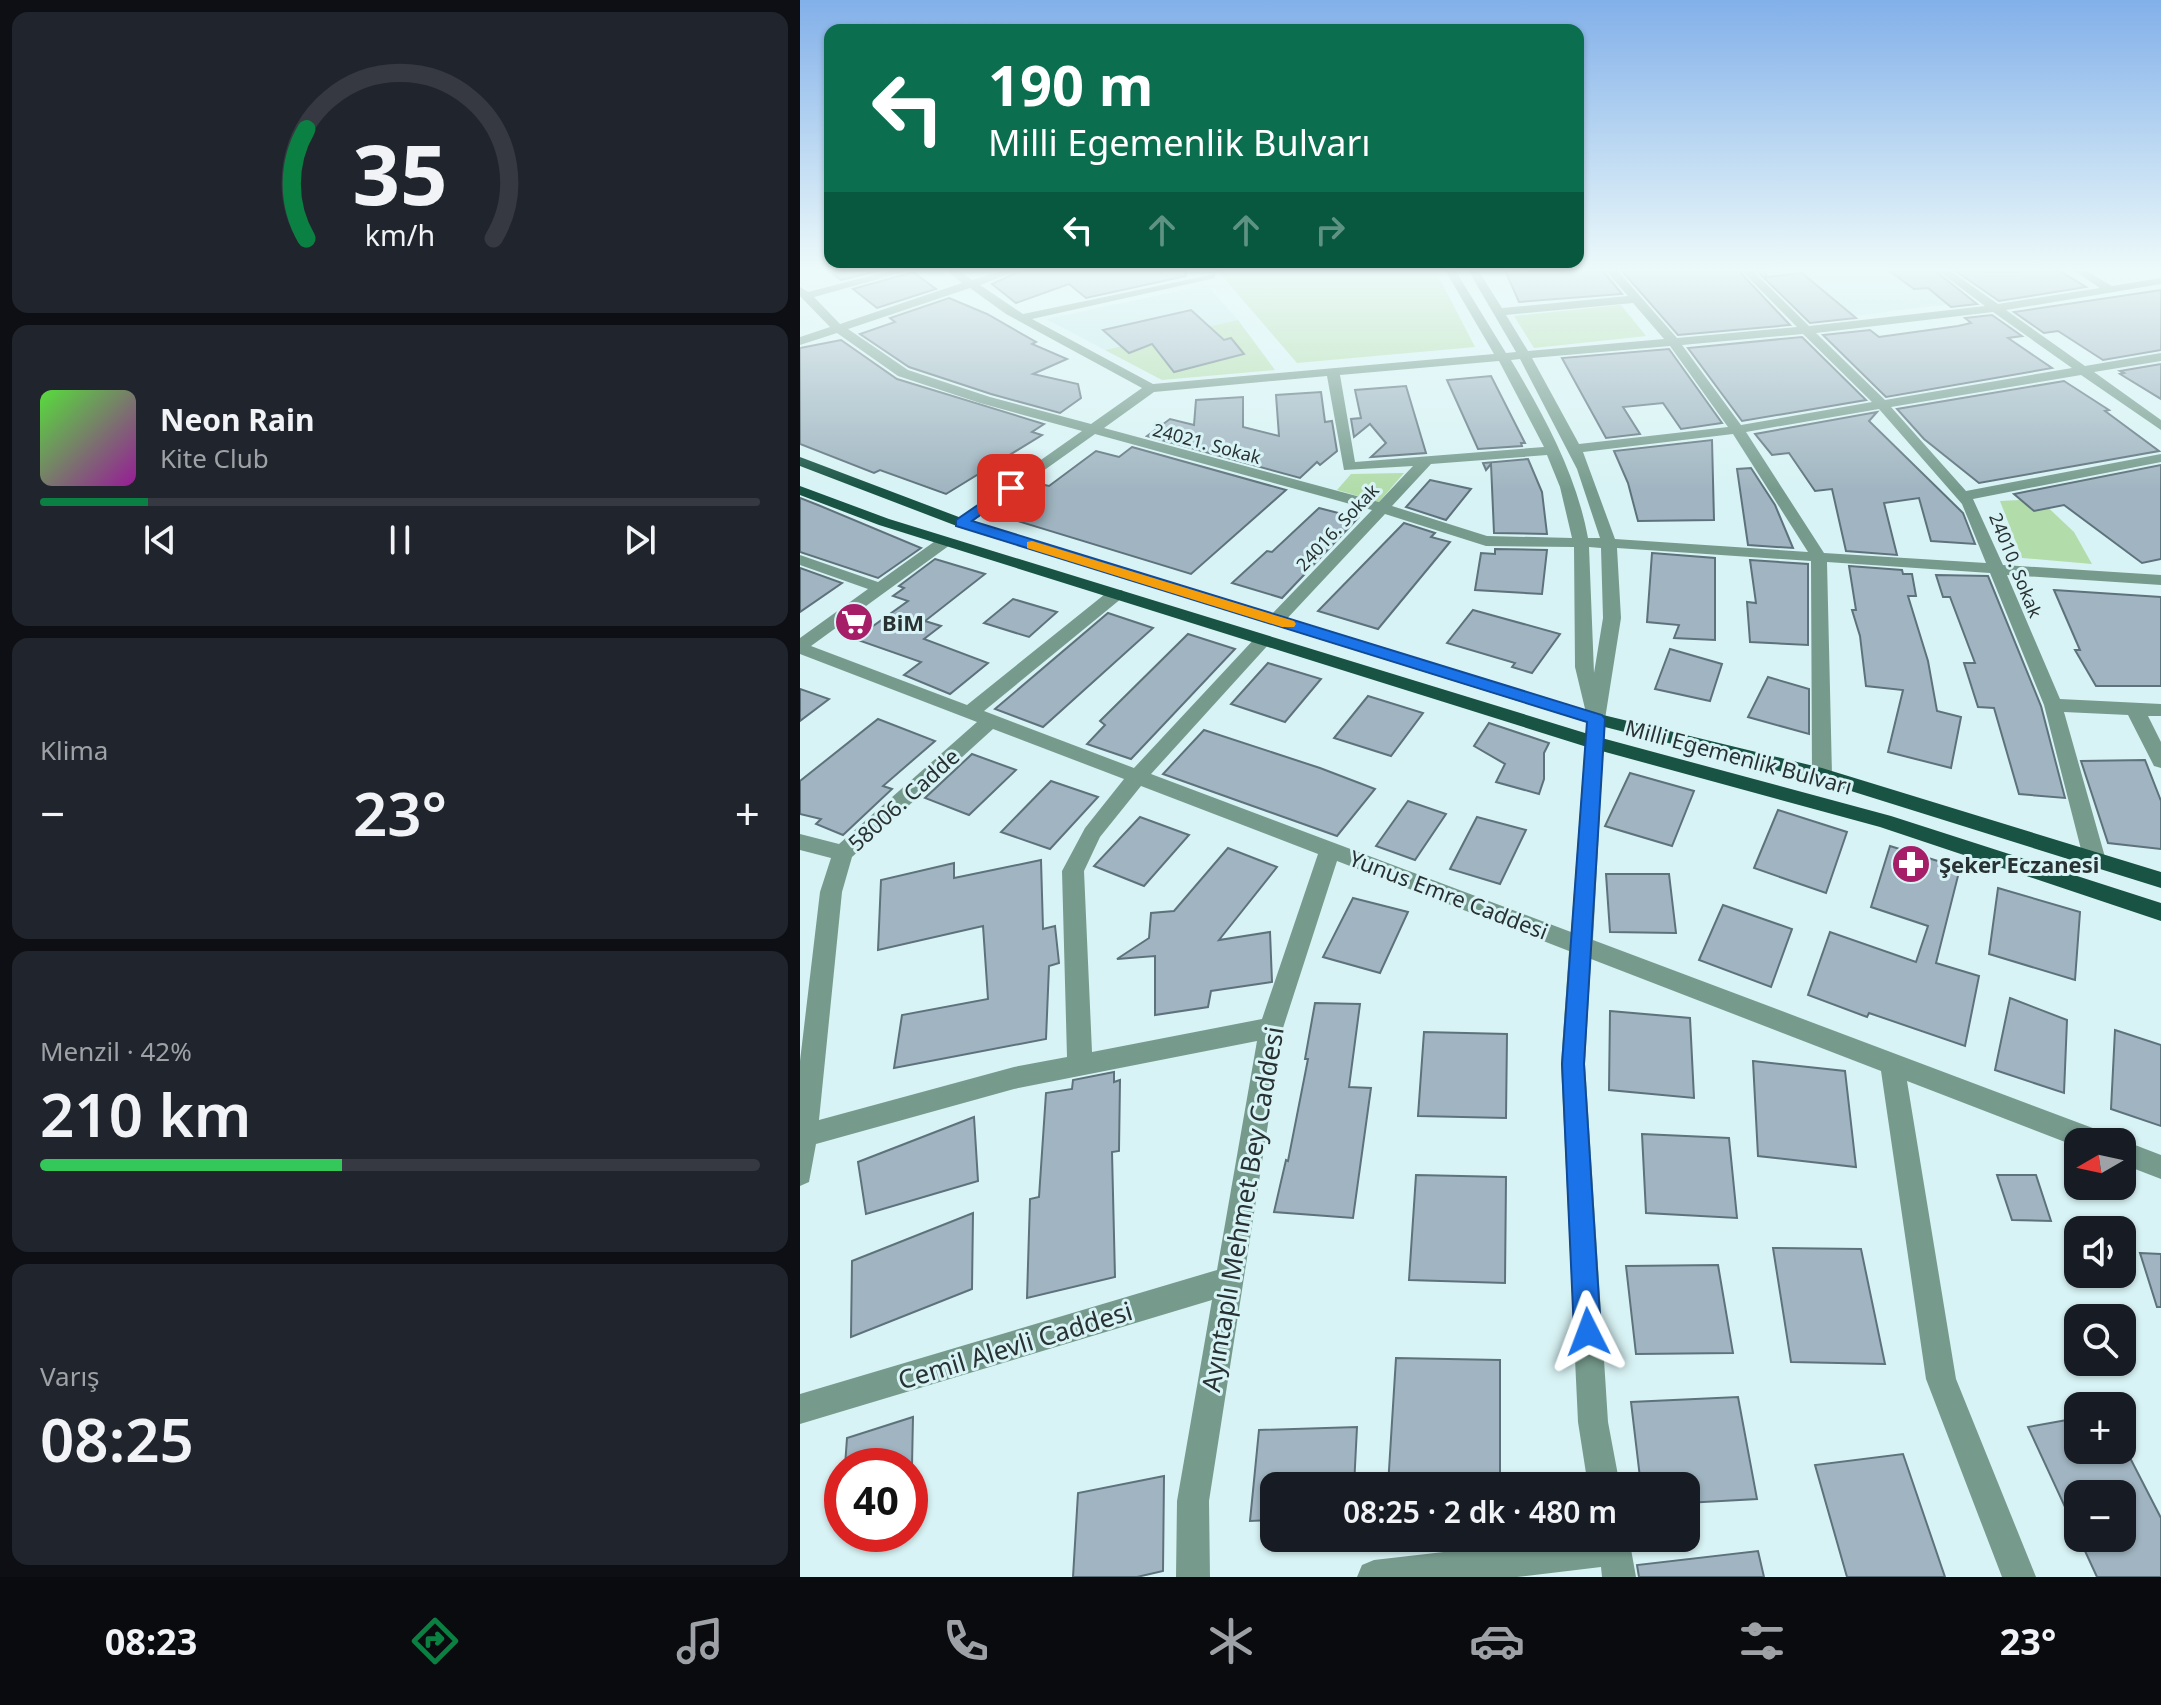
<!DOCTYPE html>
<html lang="tr">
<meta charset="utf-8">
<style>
body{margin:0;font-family:"Noto Sans",sans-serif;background:#20242c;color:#f1f3f6;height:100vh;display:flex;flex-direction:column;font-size:30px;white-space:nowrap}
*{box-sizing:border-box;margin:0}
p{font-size:26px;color:#9ea1a6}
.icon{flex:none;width:44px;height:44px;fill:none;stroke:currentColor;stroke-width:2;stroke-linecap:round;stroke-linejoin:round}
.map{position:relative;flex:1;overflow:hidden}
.details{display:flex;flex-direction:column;gap:12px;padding:12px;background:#0d0f14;width:800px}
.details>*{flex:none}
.banner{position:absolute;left:24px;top:24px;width:760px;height:244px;border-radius:16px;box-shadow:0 2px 6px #0004;background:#0b6e4f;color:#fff;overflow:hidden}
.needle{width:52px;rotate:261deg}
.controls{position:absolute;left:1264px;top:1128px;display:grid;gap:16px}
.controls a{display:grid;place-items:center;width:72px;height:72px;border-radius:16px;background:#171b24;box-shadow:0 2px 6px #0004;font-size:40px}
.speed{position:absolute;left:24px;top:1448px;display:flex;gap:16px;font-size:40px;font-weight:700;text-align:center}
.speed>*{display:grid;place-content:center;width:104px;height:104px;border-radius:50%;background:#171b24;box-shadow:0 2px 6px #0004;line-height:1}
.speed .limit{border:12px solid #d22;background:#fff;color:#111}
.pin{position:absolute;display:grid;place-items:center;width:68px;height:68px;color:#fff;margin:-34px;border-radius:16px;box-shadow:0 4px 12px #0006}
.me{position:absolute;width:88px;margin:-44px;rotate:357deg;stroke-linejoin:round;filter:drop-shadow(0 0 6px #0008)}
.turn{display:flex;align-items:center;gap:28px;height:168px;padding:0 32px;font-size:36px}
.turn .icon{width:104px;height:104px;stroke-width:2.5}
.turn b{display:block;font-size:56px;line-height:68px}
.lanes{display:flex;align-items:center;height:76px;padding:0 32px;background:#0003;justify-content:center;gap:40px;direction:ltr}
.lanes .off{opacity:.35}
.big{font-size:60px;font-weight:600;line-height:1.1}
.details .card{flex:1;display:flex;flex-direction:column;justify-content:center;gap:12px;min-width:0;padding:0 28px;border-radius:16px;background:#20242c}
.details .dial{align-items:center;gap:0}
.dial svg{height:208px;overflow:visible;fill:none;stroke:#363941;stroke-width:7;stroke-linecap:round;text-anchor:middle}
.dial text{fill:#f1f3f6;stroke:none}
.song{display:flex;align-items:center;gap:24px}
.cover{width:96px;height:96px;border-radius:12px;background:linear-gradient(135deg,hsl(110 70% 55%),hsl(300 70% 35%))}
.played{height:8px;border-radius:4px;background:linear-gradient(90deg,#0b8043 15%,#363941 15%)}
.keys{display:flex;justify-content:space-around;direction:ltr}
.heat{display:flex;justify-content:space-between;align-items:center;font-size:44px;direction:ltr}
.charge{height:12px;border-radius:6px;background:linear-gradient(90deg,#34c759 42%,#363941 0)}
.trip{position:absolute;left:460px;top:1472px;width:440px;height:80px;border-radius:16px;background:#171b24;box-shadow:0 2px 6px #0004;font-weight:600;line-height:80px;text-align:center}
.tab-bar{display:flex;height:128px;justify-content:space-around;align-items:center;background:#090b0e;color:#9ea1a6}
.tab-bar .icon{width:56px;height:56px}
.tab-bar .selected{color:#0b8043}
.tab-bar b{font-size:36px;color:#f1f3f6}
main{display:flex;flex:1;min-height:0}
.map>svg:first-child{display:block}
.built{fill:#c3e8eb}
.green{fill:#b2dcaa}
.building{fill:#a0b5c1;stroke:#5e727c;stroke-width:2}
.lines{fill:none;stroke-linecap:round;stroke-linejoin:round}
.minor{fill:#769b8d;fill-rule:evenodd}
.major{fill:#185343;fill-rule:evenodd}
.route{fill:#1a73e8;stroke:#114b97;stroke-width:2}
.slow{fill:#f59e0b}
.labels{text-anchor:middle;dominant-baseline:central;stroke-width:6;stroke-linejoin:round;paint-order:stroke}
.far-street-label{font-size:18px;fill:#283233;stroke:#d8f3f5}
.poi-label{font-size:22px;font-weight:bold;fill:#283233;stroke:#d8f3f5;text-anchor:start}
.street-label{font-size:22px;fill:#283233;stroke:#d8f3f5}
.near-street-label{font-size:26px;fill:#283233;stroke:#d8f3f5}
</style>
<main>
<section class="details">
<div class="card dial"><svg viewBox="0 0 100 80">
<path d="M14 69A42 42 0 1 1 86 69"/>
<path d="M14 69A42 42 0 0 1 14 27" stroke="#0b8043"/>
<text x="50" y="56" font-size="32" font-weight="700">35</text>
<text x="50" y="72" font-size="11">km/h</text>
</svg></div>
<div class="card">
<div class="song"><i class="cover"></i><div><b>Neon Rain</b><p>Kite Club</p></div></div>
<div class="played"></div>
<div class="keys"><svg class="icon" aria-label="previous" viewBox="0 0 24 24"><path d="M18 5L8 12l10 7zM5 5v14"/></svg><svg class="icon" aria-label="pause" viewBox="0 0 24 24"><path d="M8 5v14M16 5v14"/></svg><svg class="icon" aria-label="next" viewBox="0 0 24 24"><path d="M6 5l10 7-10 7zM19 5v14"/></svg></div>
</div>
<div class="card"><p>Klima</p>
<div class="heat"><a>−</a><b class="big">23°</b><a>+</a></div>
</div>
<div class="card"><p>Menzil · 42%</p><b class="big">210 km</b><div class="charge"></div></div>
<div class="card"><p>Varış</p><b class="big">08:25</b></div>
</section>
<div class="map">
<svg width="1361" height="1577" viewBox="0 0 1361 1577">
<rect width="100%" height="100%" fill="#d8f3f5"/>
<g class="built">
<path d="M954,270h174l33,23 -3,10 -147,18z"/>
<path d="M407,285l31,35 -133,30 -59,-31z"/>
</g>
<g class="green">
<path d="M417,270h218l40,77 -178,16z"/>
<path d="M821,305l25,31 -112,12 -20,-32z"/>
<path d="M438,320l37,50 -113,10 -57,-30z"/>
<path d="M604,473l-25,29 -42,-12 14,-16z"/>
<path d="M1239,499l35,33 18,32 -70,-6 -22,-57z"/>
</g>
<g class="building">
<path d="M28,270h54l-41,10z"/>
<path d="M222,270h164v6l-100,22 -17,-14 -53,19 -24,-19z"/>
<path d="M705,270h97l20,24 -103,8z"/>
<path d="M821,270h117l52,55 -112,10z"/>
<path d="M956,270h9l1,7 36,-4 54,45 -46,5z"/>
<path d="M1088,270h46l43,34 -26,3 -23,-19 -14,1z"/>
<path d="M1154,270l46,2 58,-2 28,17 -87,14z"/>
<path d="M113,272l23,17 -59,19 -24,-19z"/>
<path d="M1361,290v60l-58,10 -45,-29 -14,2 -30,-21z"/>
<path d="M149,298l38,16 49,28 -4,2 35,15 -34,15 45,10 3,14 -21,15 -69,-19 -82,-27 -49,-33 35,-12 -5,-4z"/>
<path d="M391,310l33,30 7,-2 13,16 -70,18 -22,-28 -23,9 -26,-23z"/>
<path d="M1192,315l30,21 -14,2 44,30 -166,29 -63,-62 47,-5 9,7 79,-11 13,-3 -6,-5z"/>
<path d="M1002,337l64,63 -124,21 -54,-73z"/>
<path d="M41,340l56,39 147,45 -12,8 10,3 -96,59 -66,-24 -6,3 -74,-29v-96z"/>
<path d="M869,349l53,74 -41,6 -18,-26 -40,4 17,27 -34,4 -44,-80z"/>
<path d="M1361,364v35l-41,-25 4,-1 -4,-2z"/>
<path d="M691,376l34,67h-4l1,3 -44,3 -31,-69z"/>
<path d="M1264,381l45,29 -4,1 54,40 -180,32 -55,-44 -27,-30z"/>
<path d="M606,386l20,67 -55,4 15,-14 -16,-19 -16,13 -3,-18 10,-1 -6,-28z"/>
<path d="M521,392l4,30 7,-1 5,30 -17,14 -3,-3 -17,16 -153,-42 23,-17 24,6 2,-25 47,-3v30l36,9 -3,-41z"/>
<path d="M1077,412l-8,9 94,92 12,31 -44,-3 -12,-43 -35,5 13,52 -51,-4 -14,-62 -17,2 -26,-38 -17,2 -17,-21z"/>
<path d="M912,440l2,80 -76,1 -10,-38 -14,-32z"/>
<path d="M332,447l154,43 -95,84 -190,-58 44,-31 4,1 47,-35 23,6z"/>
<path d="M728,459l14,33 5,42 -53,-1 -3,-69 -5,6 -3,-7z"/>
<path d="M1361,465v94l-19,4 -78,-58 -30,6 -20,-17z"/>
<path d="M951,468l24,37 18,43 -45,-3 -11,-76z"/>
<path d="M630,480l41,9 -25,31 -40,-13z"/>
<path d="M0,498l18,7 103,43 -43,30 -78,-26z"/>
<path d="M519,508l39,10 -76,80 -50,-15 35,-32 5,1z"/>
<path d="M604,523l31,10 -4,4 19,5 -72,87 -60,-18z"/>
<path d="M695,549l52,1 -5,44 -67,-4 6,-37 14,1z"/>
<path d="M852,553l63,5v82l-41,-2 5,-13 -32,-3z"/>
<path d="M135,559l50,15 -60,47 16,5 -17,13 64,24 -38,31 -46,-19 17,-13 -66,-23 53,-38 -15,-5 11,-8 -5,-2z"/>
<path d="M950,560l58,4v81l-58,-3 -3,-40 9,1z"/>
<path d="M1049,566l53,4 1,4h9l4,22h-8l20,65 9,50 24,6 -10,51 -63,-16 15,-62 -37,-4 -6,-50 -8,-26h4z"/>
<path d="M0,568l42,15 -42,29z"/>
<path d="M1136,575l52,1 53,130 24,92 -46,-4 -25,-86 -16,-1 -14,-44h11l-25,-66h-7z"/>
<path d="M1254,590l107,7v89h-65l-21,-36h5z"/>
<path d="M213,599l44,13 -28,25 -45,-14z"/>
<path d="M673,610l87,24 -28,39 -20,-6 3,-4 -68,-20z"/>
<path d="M308,613l45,15 -110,99 -48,-18z"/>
<path d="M388,634l47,15 -104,110 -44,-15 18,-19 -5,-4z"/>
<path d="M870,649l52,15 -12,37 -55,-12z"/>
<path d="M468,663l53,16 -36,43 -54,-18z"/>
<path d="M968,677l41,12v45l-61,-17z"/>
<path d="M0,689l29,10 -29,22z"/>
<path d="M568,696l55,17 -32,43 -57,-18z"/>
<path d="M78,719l57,22 -52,45 9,3 -49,46 -27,-11 5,-5 -21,-5v-33z"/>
<path d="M689,723l60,20 -5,10v26l-5,15 -43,-12 9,-18 -31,-18z"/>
<path d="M404,730l116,38 55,21 -38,47 -174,-62z"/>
<path d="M172,754l44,16 -47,45 -44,-17z"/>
<path d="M1345,760l16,41v48l-53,-6 -27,-82z"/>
<path d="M830,773l64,18 -22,55 -67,-20z"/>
<path d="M251,781l47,16 -48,52 -49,-17z"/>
<path d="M608,801l38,13 -31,46 -39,-14z"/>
<path d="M978,810l69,22 -21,61 -72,-25z"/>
<path d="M340,817l49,18 -45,51 -50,-20z"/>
<path d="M677,817l49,13 -26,54 -50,-15z"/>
<path d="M1090,846l70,22 -24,95 43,13 -14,70 -96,-33 -2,4 -59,-22 22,-63 86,30 12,-36 -57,-19z"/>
<path d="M428,848l49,19 -58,73 51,-8 2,50 -61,9 -3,16 -53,8v-59l-38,3 32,-21 2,-25 23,-2z"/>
<path d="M241,860l2,69 12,-3 4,37 -10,3 -3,73 -152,29 8,-53 86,-16 -5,-73 -105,24 3,-70 73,-17v15z"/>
<path d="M806,874h63l7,59 -66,-1z"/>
<path d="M1198,888l82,24 -5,68 -86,-26z"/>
<path d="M553,898l55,14 -28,61 -57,-16z"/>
<path d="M923,905l69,24 -21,58 -72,-27z"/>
<path d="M1210,998l57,22 -3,73 -69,-23z"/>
<path d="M515,1003l45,1 -11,83 22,1 -18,130 -79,-6 12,-52 2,1 20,-102h-3z"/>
<path d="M810,1011l80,7 4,80 -85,-8z"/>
<path d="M1315,1030l46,15v81l-50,-17z"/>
<path d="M624,1032l83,2 -1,84 -88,-2z"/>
<path d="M953,1061l92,10 11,96 -98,-11z"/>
<path d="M314,1072v10l6,-2 -1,71 -7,1 3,125 -88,21 3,-99 9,-2 7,-104 26,-4 1,-9z"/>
<path d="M174,1117l4,64 -112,33 -8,-52z"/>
<path d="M842,1134l87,4 8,80 -91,-5z"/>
<path d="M616,1175l90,2 -1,106 -96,-3z"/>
<path d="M1197,1175h39l15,46 -39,-1z"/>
<path d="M173,1213l-1,76 -121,48 1,-76z"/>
<path d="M973,1248l88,1 24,115 -94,-2z"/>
<path d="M1340,1253l21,1v53h-4z"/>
<path d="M918,1265l15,88 -97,1 -10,-88z"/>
<path d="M596,1358l104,2v126h-112z"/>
<path d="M938,1397l19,102 -71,4v-17h-45l-10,-84z"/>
<path d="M113,1417l-1,49h-67l2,-28z"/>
<path d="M1278,1418v32h48l35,68v59h-64l-18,-39h43v-44h-44v41l-50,-108z"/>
<path d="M557,1427l-3,59h-80v34l-24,1 9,-91z"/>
<path d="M1103,1454l42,123h-98l-32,-112z"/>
<path d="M364,1476l-1,95 -26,6h-64l5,-84z"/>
<path d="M958,1551l6,26h-125l-2,-12z"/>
</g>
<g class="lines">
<g class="minor">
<path d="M93,270h18l-97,27 26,27 122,-41 -16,-13h12l14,10 32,-10h15l-39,15 43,29 192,-40v4l-183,41 121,65 341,-30 -49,-84h10l51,83 10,-1 -48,-82h10l24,38 126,-12 -23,-26h12l60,68 120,-11 -56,-57h11l57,56 176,-20 -48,-36h12l49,34 102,-16 -27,-18h12l27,16 49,-8v6l-155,26 79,56 76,-13v8l-67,11 67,48v10l-80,-55 -190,32 75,84 195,-37v8l-188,37 30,66 158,10v10l-154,-10 53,124 101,5v12h-13l13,26v26l-7,-2 -26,-51 -64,-3 41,145 -4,6h-14l-4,-6 -39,-152 -54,-132 -163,-11 5,213 -10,7 -10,-7 -1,-214 -194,-13 4,70 -16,101 -12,221 513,193 4,9h-32v5l-171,-66 49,298 80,198h-34l-76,-198 -45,-308 -290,-112 -6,105 23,358 12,64h-32l-10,-64 -17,-358 8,-113 -232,-90 -54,167 -74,473 1,76h-34l1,-76 35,-201 -412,124v-30l417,-124 40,-229 -243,48 -198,55 -7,38 -9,4v-125l20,-169 11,-34 -31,-8v-16l39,10 138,-122 -177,-68v-16l68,-49 -68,-24v-10l78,27 60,-43h12v6l-139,101 156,59 143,-115h12l2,4 -2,4 -138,113 150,57 123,-132h12l3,4 -3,4 -118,130 420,158 16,-215 -12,-50 -1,-120 -88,-1 -101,-32 -103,110h-12l-3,-4 3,-4 102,-106 -277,-76 -129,92h-10v-6l126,-89 -102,-28 -82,-27 -61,-43 -37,12v-8l30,-10 -30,-31v-9l8,5zM170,288l36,26 136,74 -51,36 -101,-27 -82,-27 -60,-41zM833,303l31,36 -136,12 -22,-36zM1193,312l79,56 -187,32 -69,-67zM1003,334l69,68 -131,23 -59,-80zM870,346l58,81 -149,17 -47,-86zM720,359l57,110 23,69h-12c-12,-65 -44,-122 -77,-178zM699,361l45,86 -189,15 -15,-87zM527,376l17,94 69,-4 -34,36 -275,-74 50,-36zM1079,409l83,95 24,59 -162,-10 -78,-121zM933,434l75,118 -193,-13 -32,-87zM747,455l13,32 12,51 -85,-2 -95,-30 39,-42zM789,547l12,1 2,70 -9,55zM193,729l131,50 -39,49 -23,43 5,186 -53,10 -195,53 23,-228 10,-35zM341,786l177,68 -56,165 -170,33 -8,-181 16,-34z"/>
<path d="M1322,1140l39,15v24l-39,-15v-22h-6z"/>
<path d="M766,1538h63l7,39h-34l-1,-10 -84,10h-160l5,-12 12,-5z"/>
</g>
<g class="major">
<path d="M0,457l172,65 627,192 223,54 339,104v16l-342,-107 -230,-58 -627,-195 -162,-62z"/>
<path d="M0,486l89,33 709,218 293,79 270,87v18l-281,-94 -293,-80 -708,-222 -79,-30z"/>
</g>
</g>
<linearGradient id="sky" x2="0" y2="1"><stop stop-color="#82b0e9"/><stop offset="0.55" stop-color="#edfafa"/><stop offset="1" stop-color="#edfafa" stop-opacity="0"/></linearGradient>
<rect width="1361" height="490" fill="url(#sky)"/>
<path class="route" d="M207,485l11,3 -46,33 630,194 3,4 -21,345 17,268 -4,10 -9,4 -10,-4 -4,-10 -12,-268 25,-342 -631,-196v-6z"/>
<path class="slow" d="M232,541l262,80 2,3 -2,3h-12l-255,-79v-6z"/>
<defs>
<symbol id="supermarket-disc" viewBox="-11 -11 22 22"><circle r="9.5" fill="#a61e68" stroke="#d8f3f5"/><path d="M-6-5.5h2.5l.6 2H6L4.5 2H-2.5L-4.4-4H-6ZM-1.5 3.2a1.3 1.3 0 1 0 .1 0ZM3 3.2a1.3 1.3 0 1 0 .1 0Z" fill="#fff"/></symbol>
<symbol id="pharmacy-disc" viewBox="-11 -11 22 22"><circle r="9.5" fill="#a61e68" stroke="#d8f3f5"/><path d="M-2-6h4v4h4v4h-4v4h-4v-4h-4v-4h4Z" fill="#fff"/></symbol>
</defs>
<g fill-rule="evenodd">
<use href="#supermarket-disc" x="32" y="600" width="44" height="44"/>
<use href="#pharmacy-disc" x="1089" y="842" width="44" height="44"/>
</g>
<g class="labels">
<g class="far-street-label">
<text transform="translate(407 443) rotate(15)">24021. Sokak</text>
<text transform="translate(537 527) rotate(-47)">24016. Sokak</text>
<text transform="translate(1216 565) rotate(68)">24010. Sokak</text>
</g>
<g class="poi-label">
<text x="82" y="622">BiM</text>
<text x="1139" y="864">Şeker Eczanesi</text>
</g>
<g class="street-label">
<text transform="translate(939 756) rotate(15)">Milli Egemenlik Bulvarı</text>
<text transform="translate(103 799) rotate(-42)">58006. Cadde</text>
<text transform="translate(649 894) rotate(21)">Yunus Emre Caddesi</text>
</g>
<g class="near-street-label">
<text transform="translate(442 1209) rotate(-80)">Ayıntaplı Mehmet Bey Caddesi</text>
<text transform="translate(215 1345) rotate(-17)">Cemil Alevli Caddesi</text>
</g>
</g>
</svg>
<div class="controls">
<a><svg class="needle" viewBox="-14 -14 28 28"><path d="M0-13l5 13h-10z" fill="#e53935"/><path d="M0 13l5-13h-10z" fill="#9ea1a6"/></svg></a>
<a><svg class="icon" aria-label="sound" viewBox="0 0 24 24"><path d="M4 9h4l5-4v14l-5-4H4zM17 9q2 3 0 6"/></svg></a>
<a><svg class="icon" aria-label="search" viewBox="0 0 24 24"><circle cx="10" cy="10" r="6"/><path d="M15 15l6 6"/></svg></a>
<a>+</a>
<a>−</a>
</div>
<div class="speed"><div class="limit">40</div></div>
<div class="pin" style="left:211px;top:488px;background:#d93025"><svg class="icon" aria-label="arrive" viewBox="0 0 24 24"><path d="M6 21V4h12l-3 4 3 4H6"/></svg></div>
<svg class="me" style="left:788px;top:1332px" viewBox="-20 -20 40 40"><path d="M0-17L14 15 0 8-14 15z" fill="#1a73e8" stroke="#fff" stroke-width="4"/></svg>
<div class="trip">08:25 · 2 dk · 480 m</div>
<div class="banner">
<div class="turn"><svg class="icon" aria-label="left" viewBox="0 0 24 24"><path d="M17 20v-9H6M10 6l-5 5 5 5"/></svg><div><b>190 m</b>Milli Egemenlik Bulvarı</div></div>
<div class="lanes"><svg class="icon" aria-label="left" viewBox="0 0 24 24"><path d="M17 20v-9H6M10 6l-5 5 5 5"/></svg><svg class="icon off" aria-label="ahead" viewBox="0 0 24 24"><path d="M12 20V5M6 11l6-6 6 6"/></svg><svg class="icon off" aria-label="ahead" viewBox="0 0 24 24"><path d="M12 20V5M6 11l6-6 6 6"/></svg><svg class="icon off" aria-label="right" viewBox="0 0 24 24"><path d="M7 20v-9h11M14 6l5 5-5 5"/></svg></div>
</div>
</div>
</main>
<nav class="tab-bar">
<b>08:23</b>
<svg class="icon selected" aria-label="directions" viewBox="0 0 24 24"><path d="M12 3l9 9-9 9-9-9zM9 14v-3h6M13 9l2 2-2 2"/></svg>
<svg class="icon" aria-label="music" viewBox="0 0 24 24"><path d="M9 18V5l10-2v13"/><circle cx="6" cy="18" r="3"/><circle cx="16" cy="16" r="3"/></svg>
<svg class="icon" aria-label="phone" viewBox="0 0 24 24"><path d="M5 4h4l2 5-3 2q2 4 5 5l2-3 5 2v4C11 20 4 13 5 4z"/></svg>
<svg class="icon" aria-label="climate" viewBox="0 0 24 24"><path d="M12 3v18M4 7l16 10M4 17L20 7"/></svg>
<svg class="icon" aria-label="car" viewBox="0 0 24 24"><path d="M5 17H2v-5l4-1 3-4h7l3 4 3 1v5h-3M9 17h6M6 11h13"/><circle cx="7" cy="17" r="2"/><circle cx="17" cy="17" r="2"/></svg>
<svg class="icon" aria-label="filters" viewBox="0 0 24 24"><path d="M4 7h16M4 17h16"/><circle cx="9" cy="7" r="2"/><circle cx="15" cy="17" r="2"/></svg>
<b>23°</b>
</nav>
